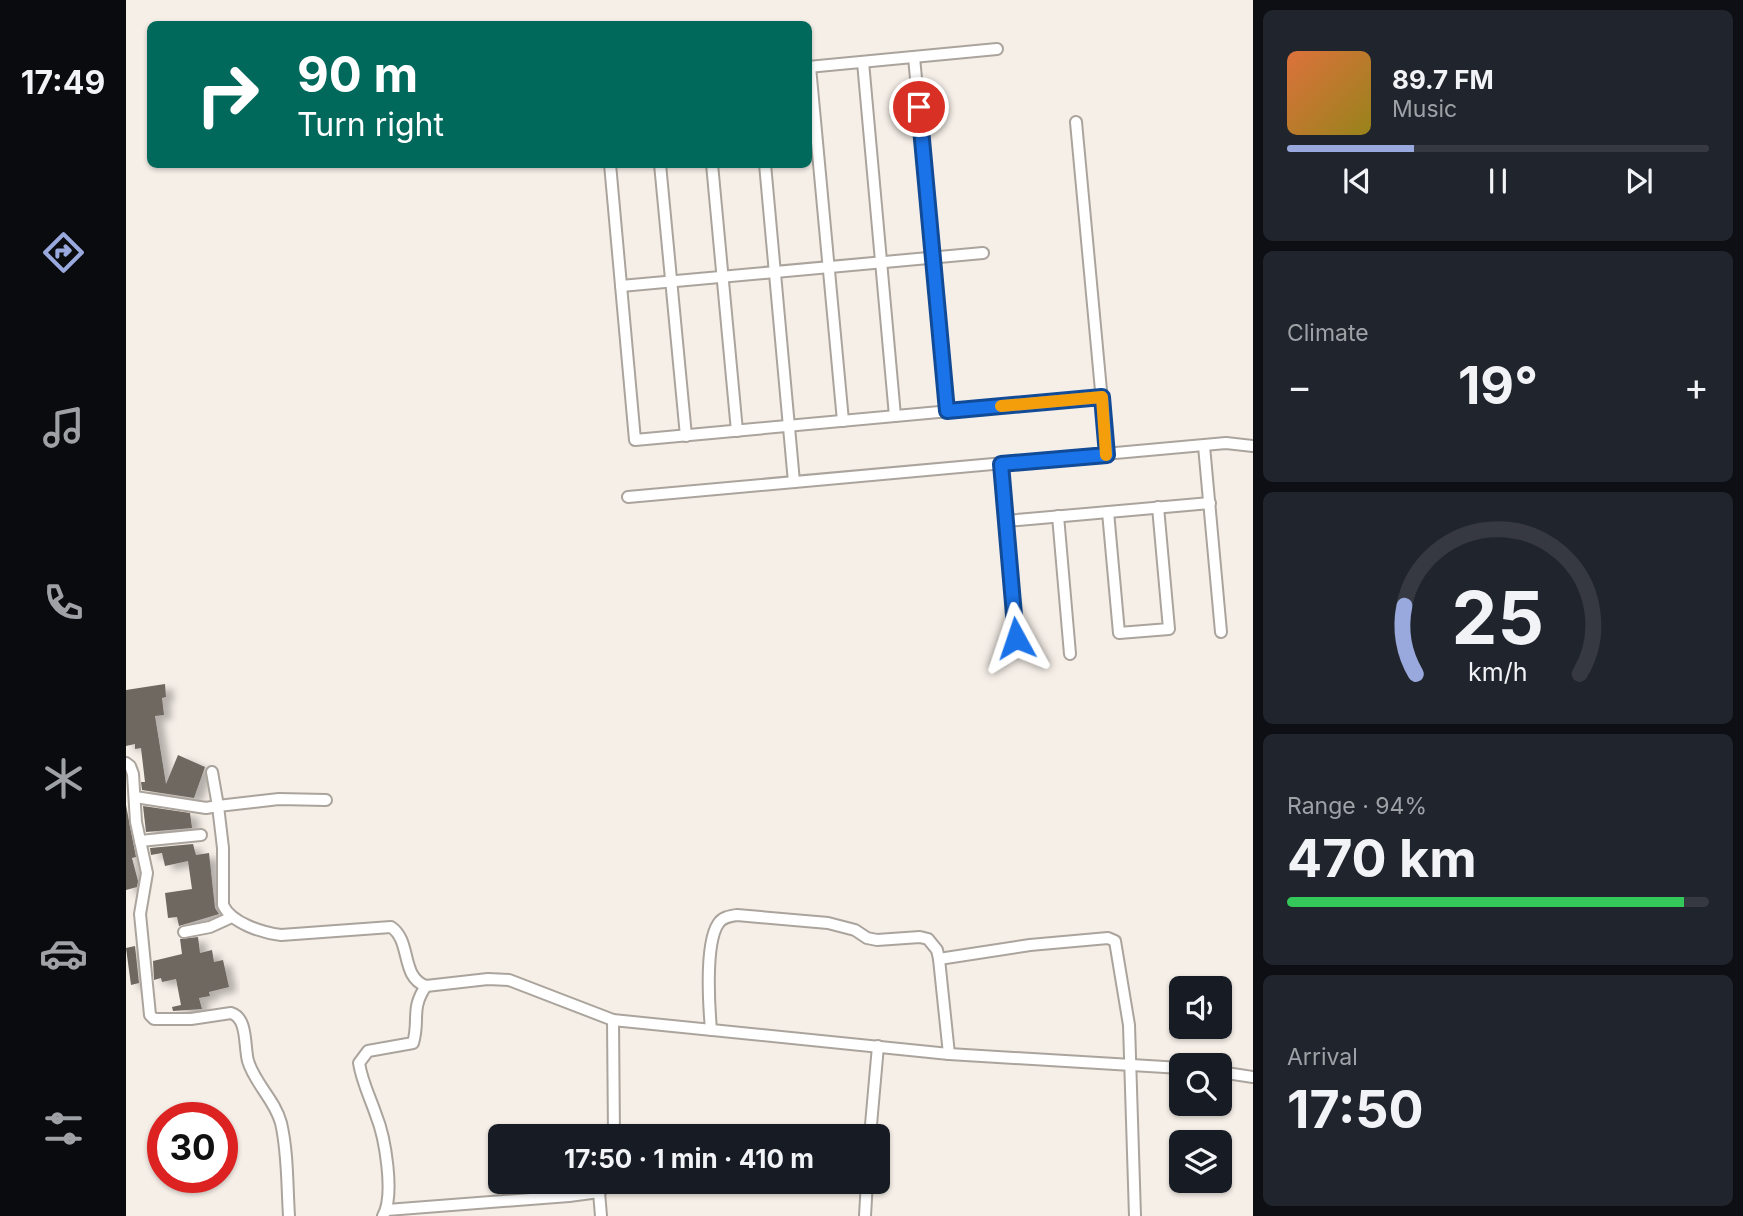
<!DOCTYPE html>
<meta charset="utf-8">
<style>
body{margin:0;font-family:Inter,sans-serif;background:#20242c;color:#f1f3f6;height:100vh;display:flex;flex-direction:column;font-size:26px;white-space:nowrap}
*{box-sizing:border-box;margin:0}
p{font-size:23px;color:#9ea1a6}
.icon{flex:none;width:38px;height:38px;fill:none;stroke:currentColor;stroke-width:2;stroke-linecap:round;stroke-linejoin:round}
.map{position:relative;flex:1;overflow:hidden}
.side{display:flex;flex-direction:column;gap:10px;padding:10px;background:#0d0f14;width:490px}
.side>*{flex:none}
.banner{position:absolute;left:21px;top:21px;width:665px;height:147px;border-radius:10px;box-shadow:0 2px 5px #0004;background:#00695c;color:#fff;overflow:hidden}
.fabs{position:absolute;left:1043px;top:976px;display:grid;gap:14px}
.fabs a{display:grid;place-items:center;width:63px;height:63px;border-radius:10px;background:#171b24;box-shadow:0 2px 5px #0004;font-size:35px}
.speed{position:absolute;left:21px;top:1102px;display:flex;gap:14px;font-size:35px;font-weight:700;text-align:center}
.speed>*{display:grid;place-content:center;width:91px;height:91px;border-radius:50%;background:#171b24;box-shadow:0 2px 5px #0004;line-height:1}
.speed .limit{border:10px solid #d22;background:#fff;color:#111}
.pin{position:absolute;display:grid;place-items:center;width:60px;height:60px;color:#fff;margin:-30px;border:4px solid #fff;border-radius:50%;box-shadow:0 2px 7px #0007}
.me{position:absolute;width:77px;margin:-38px;rotate:355deg;stroke-linejoin:round;filter:drop-shadow(0 0 5px #0008)}
.turn{display:flex;align-items:center;gap:24px;height:147px;padding:0 35px;font-size:32px}
.turn .icon{width:91px;height:91px;stroke-width:2.5}
.turn b{display:block;font-size:49px;line-height:60px}
.big{font-size:52px;font-weight:700;line-height:1.1}
.side .widget{flex:1;display:flex;flex-direction:column;justify-content:center;gap:10px;min-width:0;padding:0 24px;border-radius:10px;background:#20242c}
.side .dial{align-items:center;gap:0}
.dial svg{height:182px;overflow:visible;fill:none;stroke:#363941;stroke-width:7;stroke-linecap:round;text-anchor:middle}
.dial text{fill:#f1f3f6;stroke:none}
.song{display:flex;align-items:center;gap:21px}
.cover{width:84px;height:84px;border-radius:10px;background:linear-gradient(135deg,hsl(20 70% 55%),hsl(50 70% 35%))}
.played{height:7px;border-radius:4px;background:linear-gradient(90deg,#99a9dd 30%,#363941 30%)}
.keys{display:flex;justify-content:space-around;direction:ltr}
.heat{display:flex;justify-content:space-between;align-items:center;font-size:38px;direction:ltr}
.charge{height:10px;border-radius:5px;background:linear-gradient(90deg,#34c759 94%,#363941 0)}
.trip{position:absolute;left:362px;top:1124px;width:402px;height:70px;border-radius:10px;background:#171b24;box-shadow:0 2px 5px #0004;font-weight:700;line-height:70px;text-align:center}
main{display:flex;flex:1;min-height:0}
.dock{display:flex;flex-direction:column;width:126px;justify-content:space-around;align-items:center;background:#090b0e;color:#9ea1a6}
.dock .icon{width:49px;height:49px}
.dock .active{color:#99a9dd}
.dock b{font-size:32px;color:#f1f3f6}
.map>svg:first-child{display:block}
.building{fill:#6e6861;filter:url(#shadow)}
.lines{fill:none;stroke-linecap:round;stroke-linejoin:round}
.minor-casing{stroke:#aaa49d;stroke-width:14}
.minor{stroke:#fff;stroke-width:10}
.route-casing{stroke:#114b97;stroke-width:18}
.route{stroke:#1a73e8;stroke-width:12}
.slow{stroke:#f59e0b;stroke-width:12}
</style>
<main>
<nav class="dock">
<b>17:49</b>
<svg class="icon active" aria-label="directions" viewBox="0 0 24 24"><path d="M12 3l9 9-9 9-9-9zM9 14v-3h6M13 9l2 2-2 2"/></svg>
<svg class="icon" aria-label="music" viewBox="0 0 24 24"><path d="M9 18V5l10-2v13"/><circle cx="6" cy="18" r="3"/><circle cx="16" cy="16" r="3"/></svg>
<svg class="icon" aria-label="phone" viewBox="0 0 24 24"><path d="M5 4h4l2 5-3 2q2 4 5 5l2-3 5 2v4C11 20 4 13 5 4z"/></svg>
<svg class="icon" aria-label="climate" viewBox="0 0 24 24"><path d="M12 3v18M4 7l16 10M4 17L20 7"/></svg>
<svg class="icon" aria-label="car" viewBox="0 0 24 24"><path d="M5 17H2v-5l4-1 3-4h7l3 4 3 1v5h-3M9 17h6M6 11h13"/><circle cx="7" cy="17" r="2"/><circle cx="17" cy="17" r="2"/></svg>
<svg class="icon" aria-label="filters" viewBox="0 0 24 24"><path d="M4 7h16M4 17h16"/><circle cx="9" cy="7" r="2"/><circle cx="15" cy="17" r="2"/></svg>
</nav>
<div class="map">
<svg width="1127" height="1216" viewBox="0 0 1127 1216">
<defs>
<filter id="shadow"><feDropShadow dx="8" dy="4.5" stdDeviation="3.5" flood-color="#0004"/></filter>
</defs>
<rect width="100%" height="100%" fill="#f6efe8"/>
<g class="building">
<path d="M39,684l1,13 -4,1 2,17 -9,1 11,68 12,-29 27,12 -11,31 -52,-8 -1,-8h4l-4,-34 -6,1v-5l-9,2v-56z"/>
<path d="M0,805l10,52 -4,1 6,23 -1,6 -11,3z"/>
<path d="M17,806l47,7 2,15 -46,4z"/>
<path d="M67,844l3,11 13,-2 6,55 4,6 -40,12 -2,-9 -9,1 -3,-25 27,-4 -4,-28 -23,5 -3,-13 -11,2 -1,-7z"/>
<path d="M72,937l2,16 12,-3 2,12 9,-2 6,27 -20,5 1,4 -11,2 3,11 -29,2 -1,-4 9,-2 -5,-26 -14,3 -1,-4 -7,2 -1,-19 29,-7 -2,-15z"/>
<path d="M9,946l4,37 -8,2 -5,-37z"/>
</g>
<g class="lines">
<defs>
<g id="minor">
<path d="M788,57l33,354"/>
<path d="M737,62l32,354"/>
<path d="M682,67l189,-18"/>
<path d="M684,67l33,354"/>
<path d="M950,122l31,333"/>
<path d="M484,164l25,276 467,-43"/>
<path d="M534,164l26,272"/>
<path d="M586,164l25,267"/>
<path d="M639,164l29,318"/>
<path d="M495,286l362,-33"/>
<path d="M1078,446l17,186"/>
<path d="M875,464l15,174"/>
<path d="M502,497l598,-54 27,3"/>
<path d="M982,512l11,121 50,-4 -11,-122"/>
<path d="M932,516l12,138"/>
<path d="M880,521l204,-18"/>
<path d="M0,763l4,3 3,8 3,48 11,51 -7,41 10,101 4,4h37l40,-6c17,5 13,33 17,48 7,23 27,39 33,62 7,30 6,63 8,93"/>
<path d="M86,772l6,34 61,-7 47,1"/>
<path d="M9,797l71,11 12,-2 5,42v57c8,18 40,28 58,30l110,-8c21,14 9,50 35,59l62,-7 21,1 104,40 336,34 232,14"/>
<path d="M14,841l61,-6"/>
<path d="M58,932l26,-5 22,-10"/>
<path d="M813,959l91,-14 78,-7 7,3 14,84 6,191"/>
<path d="M487,1020l1,116"/>
<path d="M585,1030c-2,-24 -6,-86 7,-106 4,-7 12,-8 19,-9l91,8 27,7 12,8 10,2 43,-3 8,2 9,11 2,9 10,95"/>
<path d="M1094,1072l33,5"/>
<path d="M744,1136l8,-90"/>
<path d="M473,1192l2,24"/>
<path d="M261,1210l182,-14 30,-4 12,-11"/>
<path d="M257,1216c12,-21 2,-79 -7,-101 -6,-18 -14,-33 -17,-52l9,-12 45,-8c7,-23 -3,-34 13,-57"/>
<path d="M739,1216l2,-35"/>
</g>
</defs>
<use href="#minor" class="minor-casing"/>
<use href="#minor" class="minor"/>
</g>
<g class="lines">
<defs>
<path id="route" d="M793,107l28,304 155,-14 5,58 -106,9 15,174"/>
</defs>
<use href="#route" class="route-casing"/>
<use href="#route" class="route"/>
<path class="slow" d="M875,406l101,-9 4,58"/>
</g>
</svg>
<div class="fabs">
<a><svg class="icon" aria-label="sound" viewBox="0 0 24 24"><path d="M4 9h4l5-4v14l-5-4H4zM17 9q2 3 0 6"/></svg></a>
<a><svg class="icon" aria-label="search" viewBox="0 0 24 24"><circle cx="10" cy="10" r="6"/><path d="M15 15l6 6"/></svg></a>
<a><svg class="icon" aria-label="layers" viewBox="0 0 24 24"><path d="M12 4l9 5-9 5-9-5zM3 14l9 5 9-5"/></svg></a>
</div>
<div class="speed"><div class="limit">30</div></div>
<div class="pin" style="left:793px;top:107px;background:#d93025"><svg class="icon" aria-label="arrive" viewBox="0 0 24 24"><path d="M6 21V4h12l-3 4 3 4H6"/></svg></div>
<svg class="me" style="left:890px;top:638px" viewBox="-20 -20 40 40"><path d="M0-17L14 15 0 8-14 15z" fill="#1a73e8" stroke="#fff" stroke-width="4"/></svg>
<div class="trip">17:50 · 1 min · 410 m</div>
<div class="banner">
<div class="turn"><svg class="icon" aria-label="right" viewBox="0 0 24 24"><path d="M7 20v-9h11M14 6l5 5-5 5"/></svg><div><b>90 m</b>Turn right</div></div>
</div>
</div>
<section class="side">
<div class="widget">
<div class="song"><i class="cover"></i><div><b>89.7 FM</b><p>Music</p></div></div>
<div class="played"></div>
<div class="keys"><svg class="icon" aria-label="previous" viewBox="0 0 24 24"><path d="M18 5L8 12l10 7zM5 5v14"/></svg><svg class="icon" aria-label="pause" viewBox="0 0 24 24"><path d="M8 5v14M16 5v14"/></svg><svg class="icon" aria-label="next" viewBox="0 0 24 24"><path d="M6 5l10 7-10 7zM19 5v14"/></svg></div>
</div>
<div class="widget"><p>Climate</p>
<div class="heat"><a>−</a><b class="big">19°</b><a>+</a></div>
</div>
<div class="widget dial"><svg viewBox="0 0 100 80">
<path d="M14 69A42 42 0 1 1 86 69"/>
<path d="M14 69A42 42 0 0 1 9 39" stroke="#99a9dd"/>
<text x="50" y="56" font-size="32" font-weight="700">25</text>
<text x="50" y="72" font-size="11">km/h</text>
</svg></div>
<div class="widget"><p>Range · 94%</p><b class="big">470 km</b><div class="charge"></div></div>
<div class="widget"><p>Arrival</p><b class="big">17:50</b></div>
</section>
</main>
